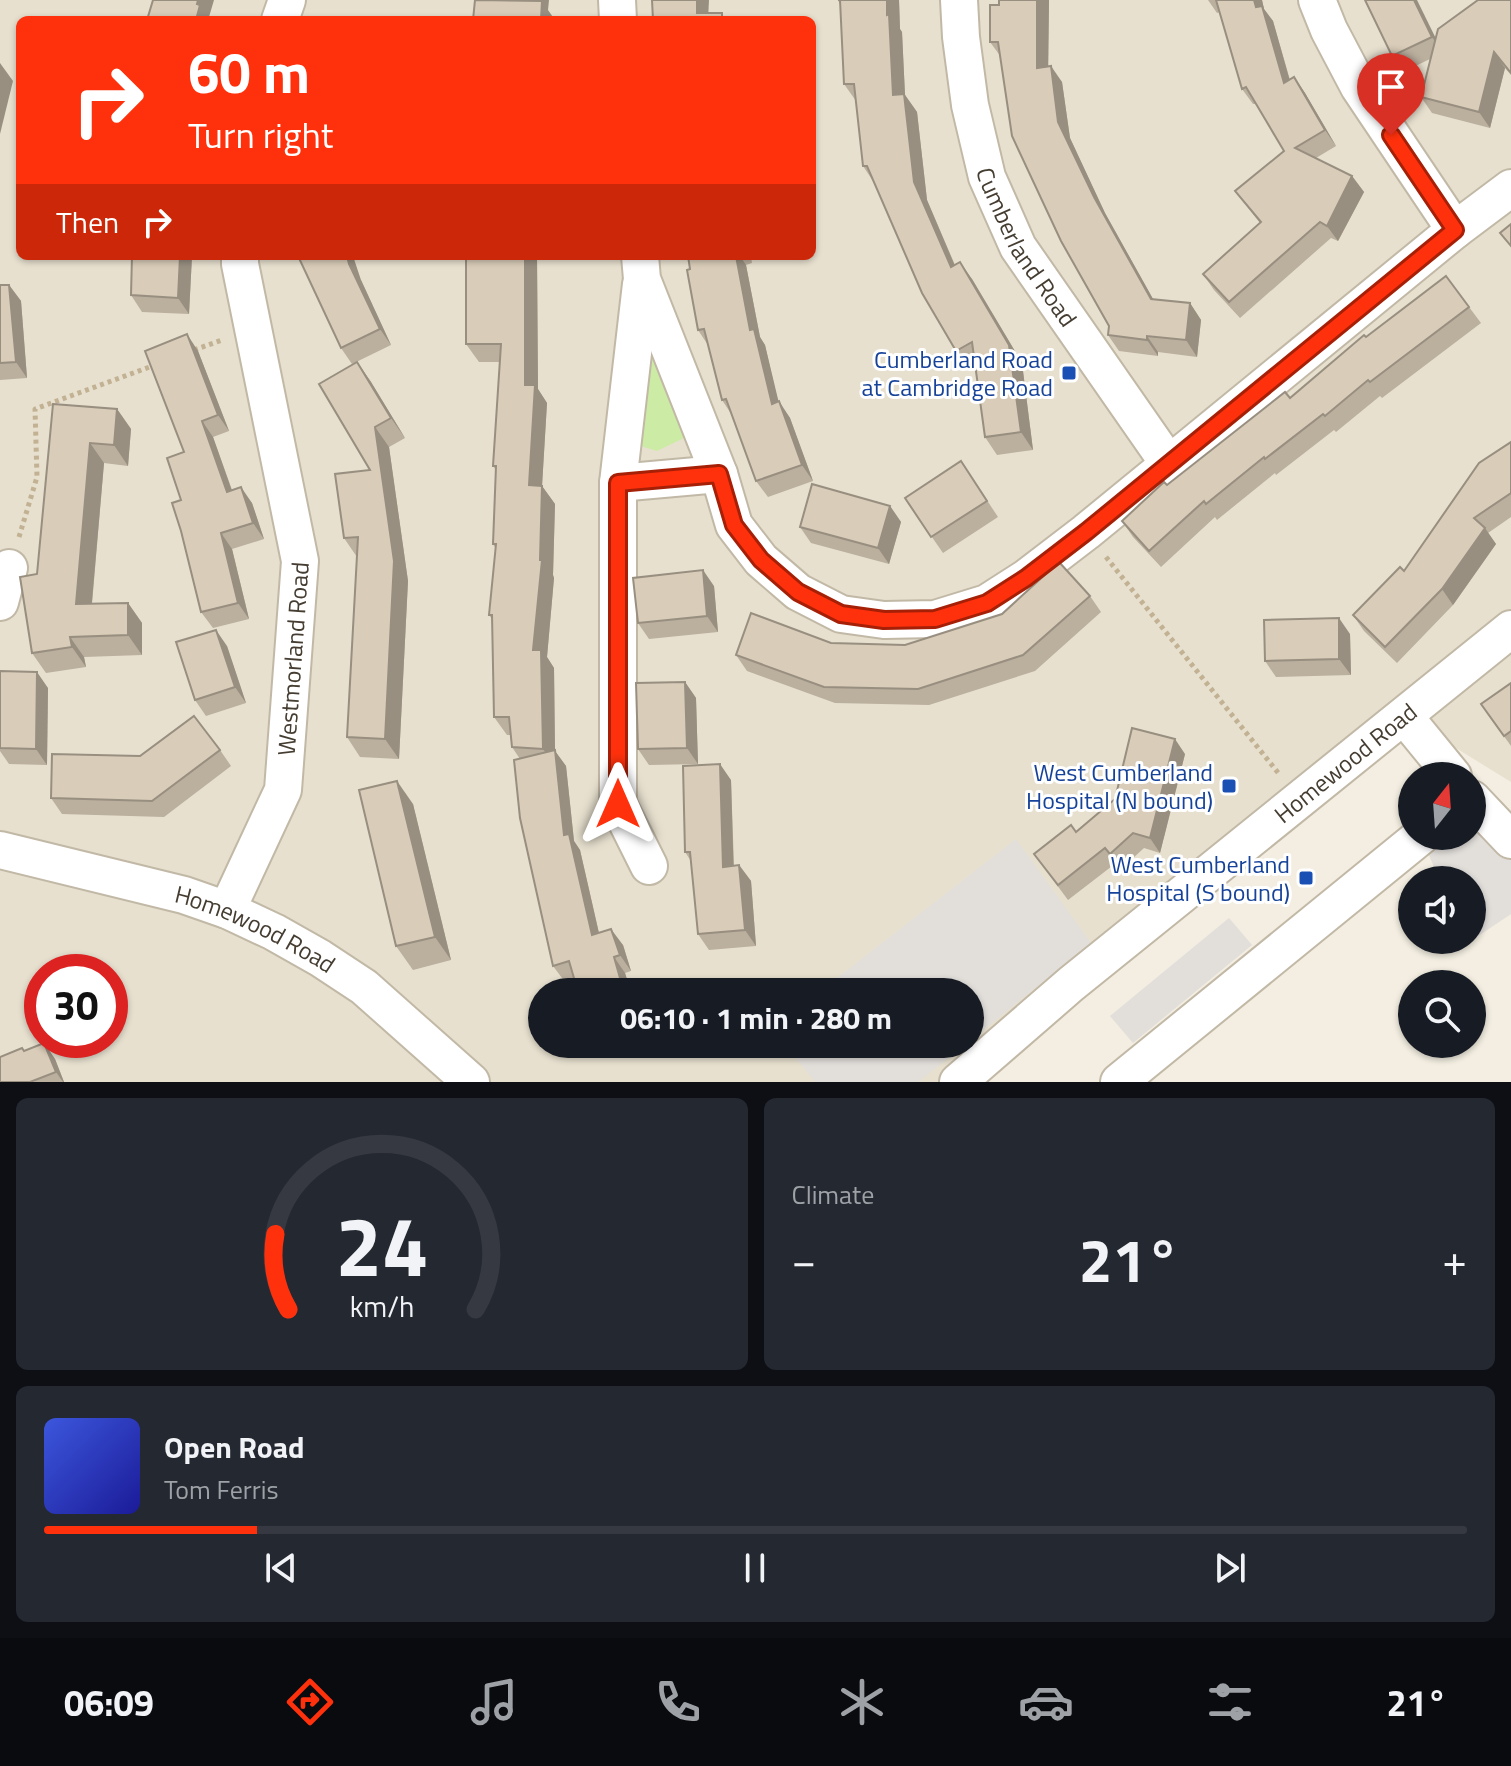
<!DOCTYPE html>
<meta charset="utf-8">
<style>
body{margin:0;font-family:"Titillium Web",sans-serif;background:#242831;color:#f1f3f6;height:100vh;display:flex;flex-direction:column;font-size:30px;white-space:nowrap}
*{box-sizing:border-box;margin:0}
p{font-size:26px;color:#9ea1a6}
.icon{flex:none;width:44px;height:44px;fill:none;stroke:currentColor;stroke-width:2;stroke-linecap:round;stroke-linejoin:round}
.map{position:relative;height:1082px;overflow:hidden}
.sheet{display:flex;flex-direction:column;gap:16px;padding:16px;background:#0d0f14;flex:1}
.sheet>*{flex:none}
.hud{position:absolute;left:16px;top:16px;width:800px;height:244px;border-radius:12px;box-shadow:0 2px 6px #0004;background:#ff310c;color:#fff;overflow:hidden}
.needle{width:52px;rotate:17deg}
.buttons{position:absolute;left:1398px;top:762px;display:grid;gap:16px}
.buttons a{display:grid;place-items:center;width:88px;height:88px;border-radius:50%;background:#171b24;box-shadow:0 2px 6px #0004;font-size:40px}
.speed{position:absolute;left:24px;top:954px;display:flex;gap:16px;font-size:40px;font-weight:700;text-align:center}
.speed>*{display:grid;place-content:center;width:104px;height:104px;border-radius:50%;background:#171b24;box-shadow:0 2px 6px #0004;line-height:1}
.speed .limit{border:12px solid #d22;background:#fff;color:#111}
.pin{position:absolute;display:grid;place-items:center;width:68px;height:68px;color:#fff;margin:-82px -34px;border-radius:50% 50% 50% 0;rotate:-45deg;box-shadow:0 0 8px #0007}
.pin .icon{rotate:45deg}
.me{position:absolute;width:88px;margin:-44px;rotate:0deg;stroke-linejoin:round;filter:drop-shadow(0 0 6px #0008)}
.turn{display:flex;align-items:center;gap:28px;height:168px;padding:0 40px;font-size:36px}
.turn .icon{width:104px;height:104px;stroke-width:2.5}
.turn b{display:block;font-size:56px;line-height:68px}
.then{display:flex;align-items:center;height:76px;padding:0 40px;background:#0003;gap:16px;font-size:30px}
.big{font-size:60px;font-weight:700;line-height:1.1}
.sheet .tile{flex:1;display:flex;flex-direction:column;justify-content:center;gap:12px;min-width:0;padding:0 28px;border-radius:12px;background:#242831}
.sheet .dial{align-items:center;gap:0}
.dial svg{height:208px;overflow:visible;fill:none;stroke:#363941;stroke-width:7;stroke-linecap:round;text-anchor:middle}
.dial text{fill:#f1f3f6;stroke:none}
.song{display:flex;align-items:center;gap:24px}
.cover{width:96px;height:96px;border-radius:12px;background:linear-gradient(135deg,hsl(230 70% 55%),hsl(240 70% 35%))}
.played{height:8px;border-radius:4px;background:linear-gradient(90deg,#ff310c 15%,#363941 15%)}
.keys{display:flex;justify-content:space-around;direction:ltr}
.heat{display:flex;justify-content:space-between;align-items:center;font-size:44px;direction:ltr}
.sheet .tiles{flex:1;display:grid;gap:16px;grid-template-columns:1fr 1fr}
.tile:last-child{grid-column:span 2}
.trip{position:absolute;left:528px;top:978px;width:456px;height:80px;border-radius:40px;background:#171b24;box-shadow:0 2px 6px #0004;font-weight:700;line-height:80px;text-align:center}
.tabs{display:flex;height:128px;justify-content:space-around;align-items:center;background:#090b0e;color:#9ea1a6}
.tabs .icon{width:56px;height:56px}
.tabs .active{color:#ff310c}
.tabs b{font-size:36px;color:#f1f3f6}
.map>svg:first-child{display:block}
.residential{fill:#e7e0cf;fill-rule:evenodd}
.green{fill:#cceca5}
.parking{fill:#e2dfdb}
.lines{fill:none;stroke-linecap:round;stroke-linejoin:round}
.minor-casing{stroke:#c2b8a6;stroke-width:40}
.path{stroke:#c2b293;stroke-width:5;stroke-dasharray:4 4;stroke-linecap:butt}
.minor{stroke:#fff;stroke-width:36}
.wall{fill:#bbaf9e}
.shaded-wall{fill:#988f81}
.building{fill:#d9ccb8;stroke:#988f81;stroke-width:2}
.route-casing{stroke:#a62008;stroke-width:20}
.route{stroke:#ff310c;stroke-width:14}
.transit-dot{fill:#1a4fb4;stroke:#fff;stroke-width:3}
.labels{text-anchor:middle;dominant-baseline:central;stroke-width:6;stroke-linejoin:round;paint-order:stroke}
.street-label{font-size:24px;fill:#453d31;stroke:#fff}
.transit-label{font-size:24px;fill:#164399;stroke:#fff;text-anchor:end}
</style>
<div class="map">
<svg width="1511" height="1082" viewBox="0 0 1511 1082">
<rect width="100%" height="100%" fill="#f3eee1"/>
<path class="residential" d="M0,0h1511v782l-107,-66 -435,366h-969zM20,20h792v236h-792zM42,972h68v68h-68zM542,992h428v52h-428z"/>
<path class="green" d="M649,336l35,102 -27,13 -20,-6z"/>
<g class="parking">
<path d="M1472,815l39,41v58l-39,26v-60h-32l-13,-29 17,-15h28z"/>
<path d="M1016,839l75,104 -121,98v-49h-151z"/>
<path d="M1229,918l23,27 -119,98 -23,-27z"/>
<path d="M785,1044h181l-48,38h-103z"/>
</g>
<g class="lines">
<defs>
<g id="minor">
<path d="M617,0l1,20"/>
<path id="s1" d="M959,0l2,37 9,68 17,72 31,70 151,217"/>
<path d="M1317,0l12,30 30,57 96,143"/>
<path d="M280,20l7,-20"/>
<path d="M640,256l2,23 77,195 15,51 27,35 37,32 43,22 43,6 51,-1 52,-16 39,-25 60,-46 369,-302 56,-42"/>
<path d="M641,284l-23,199v321l31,62"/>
<path d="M618,483l101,-9"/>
<path d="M0,602l9,-34"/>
<path d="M1404,716l49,60"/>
<path d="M1472,799l39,41"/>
<path id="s2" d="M0,850l184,45 43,15 47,22 46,26 44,29 107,95"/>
<path id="s3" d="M227,910l56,-120 17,-229 -60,-297v-8"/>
<path id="s4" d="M958,1082l113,-98 440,-355"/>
<path d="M1119,1082l302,-246"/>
</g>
</defs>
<use href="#minor" class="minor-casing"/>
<g class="path">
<path d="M194,350l28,-10"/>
<path d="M19,537l18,-60 -2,-68 120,-44"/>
<path d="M1106,557l173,217"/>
</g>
<use href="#minor" class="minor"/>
</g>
<g class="wall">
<path d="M838,0h61l1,29 2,3 3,63 12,17 10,88 28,65 17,14 50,84 11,87 -36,5 -12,-18 -10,-71 -6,3 -13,-18 -83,-170 -10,-15 -7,-65 -12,-17 -4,-80z"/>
<path d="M999,0h50l-1,66 14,16 8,56 35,75 48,86 37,4 11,17 -4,37 -39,-5v4l-39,-5 -11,-16 1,-9 -108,-269 -11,-15 9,-37z"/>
<path d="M1208,0h54l2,9 9,12 17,59 4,-3 11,16 31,53 -20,12 36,18 12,16 -26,49 -7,-3 -91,80 -26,-28 -11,-16 57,-51 -25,-32 49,-40 -28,-47h-3l-11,-15 -22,-77 -3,1z"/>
<path d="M1365,0l71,38 75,-38v75l-6,-7 -15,60 -58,-15 -11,-16 9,-38 -27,13 -11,-16z"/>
<path d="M192,256l-3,58 -47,-2 -11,-17z"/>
<path d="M466,256h71l1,133 9,14 -5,83 13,18 -2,71 1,3 -7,79 7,11 1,83 11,15 8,75 6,9 19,83 24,12 8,26 -6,2 6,19h-53l-4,-13 -9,3 -12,-16 -33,-207 -8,-12 -2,-12h-3l-13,-18 -2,-98 -3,-4 7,-66 -3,-5 3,-74 -3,-4 7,-104h-21l-13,-18z"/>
<path d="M688,256h63l1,7 -6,2 14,72 5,8 13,57 12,16 23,63 -45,16 -12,-16 -24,-66 -10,-15 -14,-55 -10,-15z"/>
<path d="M361,280l30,65 -39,19 -11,-16z"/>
<path d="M0,285h9l12,16 6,77 -27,2z"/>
<path d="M1469,307l12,16 -99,75 -2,-2 -44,36 -2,-2 -58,45 -1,-2 -58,47 -2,-3 -54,50 -28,-30 -11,-16 45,-36 123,-87 76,-61z"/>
<path d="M198,351l31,80 -16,6 19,53 20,13 12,36 -32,10 17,70 -36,9 -12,-16 -20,-112 3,-48z"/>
<path d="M357,362l14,20 34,56 -16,9 19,134 -9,178 -39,-2 -13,-20 10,-180 -13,-19 26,-68z"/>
<path d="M53,404l64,5 14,20 -3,37 -24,-3 -12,141 36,-1 14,20v32l-58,2 2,10 -40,6 -14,-20z"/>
<path d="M1511,442v75l-23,16 8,11 -43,61 -56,58 -33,-32 -11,-16 51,-44z"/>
<path d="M961,461l37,56 -55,36 -38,-55z"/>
<path d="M890,506l11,16 -12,42 -78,-21 -11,-16z"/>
<path d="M714,586l4,46 -69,7 -11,-16z"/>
<path d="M1090,596l11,16 -66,59 -106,34 -94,-2 -88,-32 -11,-16 95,-12 74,2z"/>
<path d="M1350,634l1,41 -75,2 -11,-16z"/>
<path d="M227,646l19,57 -40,13 -11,-16z"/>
<path d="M0,671l48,17 -1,77 -38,-1 -9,-13z"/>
<path d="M685,682l11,16 2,66 -49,1 -11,-16z"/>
<path d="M1511,683v63l-30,-42z"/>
<path d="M220,750l11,16 -67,51 -102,-3 -11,-16 89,-42z"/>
<path d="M1185,754l-25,99 -16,-5 -23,21 -5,-6 -48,37 -34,-46 42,-22z"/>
<path d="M731,780l3,86 5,-1 12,16 5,65 -47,4 -11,-16 -7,-73 -6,-9z"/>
<path d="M413,804l38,156 -38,10 -17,-24z"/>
<path d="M44,1043l11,16 9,23h-64l22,-34 2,3z"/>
</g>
<g class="shaded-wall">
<path d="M198,0h16l-5,17 2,3h-15z"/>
<path d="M535,0h14l-1,10 7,10h-14z"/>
<path d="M697,0h12l-1,20 -11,-7z"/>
<path d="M887,0h12l1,29 2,3 3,63 12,17 10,88 36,85 -12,-18 -37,-85 -21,-87z"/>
<path d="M1037,0h12l-1,84 -11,-16z"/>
<path d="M1254,0h8l2,9 9,12 22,78 -11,-16 -28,-76z"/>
<path d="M1414,0h3l26,53 -11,-16z"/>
<path d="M1494,52l11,16 -15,60 -11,-16z"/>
<path d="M0,63l13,18 -13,53z"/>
<path d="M1051,66l11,16 8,56 35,75 57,102 -11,-16 -57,-102 -36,-75z"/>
<path d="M1294,77l11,16 31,53 -11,-16z"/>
<path d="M1352,176l12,16 -26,49 -11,-15z"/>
<path d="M180,256h12l-3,58 -11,-16z"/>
<path d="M347,256h6l8,24 30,65 -11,-16 -31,-65z"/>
<path d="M525,256h12l1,133 9,14 -6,100 -12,-18 -4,-100z"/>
<path d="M736,256h4l6,9 14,72 5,8 18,75 -11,-16 -22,-74z"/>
<path d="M960,262l12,17 50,84 11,87 -12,-18z"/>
<path d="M9,285l12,16 6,77 -11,-16z"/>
<path d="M1190,303l11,17 -4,37 -11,-17z"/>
<path d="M187,334l11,17 31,80 -11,-16z"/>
<path d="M1147,336l11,16v4l-11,-16z"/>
<path d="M357,362l14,20 34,56 -14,-20z"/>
<path d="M779,401l11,17 23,63 -11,-16z"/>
<path d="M117,409l14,20 -3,37 -14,-21z"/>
<path d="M202,421l11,16 25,71 -11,-16z"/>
<path d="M375,427l14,20 19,134 -9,178 -14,-20z"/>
<path d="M90,443l14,20 -14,161 -14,-20z"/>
<path d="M542,486l13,18 -2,71 1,3 -7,79 7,11 1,83 11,15 8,75 6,9 23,101 -11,-16 -28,-100 -8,-68 -13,-18 -10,-99 7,-90z"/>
<path d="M241,487l11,16 12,36 -11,-16z"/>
<path d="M890,506l11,16 -12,42 -11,-16z"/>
<path d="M1485,528l11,16 -43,61 -11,-16z"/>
<path d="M221,533l11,16 17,70 -11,-16z"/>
<path d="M703,570l11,16 4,46 -11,-16z"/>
<path d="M128,603l14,20v32l-14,-20z"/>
<path d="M1339,618l11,16 1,41 -12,-16z"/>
<path d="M216,630l11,16 19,57 -11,-16z"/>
<path d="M70,637l14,20 2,10 -14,-20z"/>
<path d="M37,672l11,16 -1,77 -11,-16z"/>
<path d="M685,682l11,16 2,66 -11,-16z"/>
<path d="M1175,739l10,15 -25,99 -10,-15z"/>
<path d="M720,764l11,16 3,103 -11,-16z"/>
<path d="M397,781l16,23 38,156 -16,-23z"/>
<path d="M739,865l12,16 5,65 -11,-16z"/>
<path d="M611,929l12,16 8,26 -11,-16z"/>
<path d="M614,957l11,16 6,19h-7z"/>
<path d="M44,1043l11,16 9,23h-1l-7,-10z"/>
</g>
<g class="building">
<path d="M153,0h45l-1,4 3,1 -4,15h-49z"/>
<path d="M475,0l67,1 -1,19h-68z"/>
<path d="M652,0h45v13h25v7h-69z"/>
<path d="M838,0h49v15l2,-1 4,81 11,-1 10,88 37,85 9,-5 49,83 12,87 -36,5 -13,-95 -16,9 -34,-58 -55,-127h-4l-9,-82h-10l-4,-84z"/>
<path d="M999,0h38v68l14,-2 7,56 36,75 57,102 39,4 -4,37 -39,-4v4l-39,-5 1,-9 -48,-85 -49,-105 -14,-94h-8v-37h9z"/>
<path d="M1216,0h38l2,7 6,-1 22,77 10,-6 31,53 -30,18 57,28 -25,50 -7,-4 -91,80 -26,-28 58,-52 -26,-31 49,-40 -38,-64 -4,2z"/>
<path d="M1365,0h49l18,37 -40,19z"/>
<path d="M1478,0h33v73l-17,-21 -15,60 -58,-15 17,-68z"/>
<path d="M1511,224v22l-11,-13z"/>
<path d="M132,256h48l-2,42 -47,-3z"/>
<path d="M298,256h49l2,8 31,65 -39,19z"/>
<path d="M466,256h59v129h10l-6,100 13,1 -2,74h2l-9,90h8l2,99 -31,-2 -3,-30h-15l-2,-102h-3l7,-71h-3l3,-78h-3l8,-122h-35z"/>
<path d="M688,256h48l14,74 4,-1 18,75 7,-3 23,64 -46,16 -30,-82 -4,1 -18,-71 -6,1 -11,-60 3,-1z"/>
<path d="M1446,276l23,31 -99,75 -2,-2 -43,36 -2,-2 -58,45 -1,-2 -58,47 -2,-3 -55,50 -27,-30 42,-39 3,3 118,-93 5,6 74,-63 2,2z"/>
<path d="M0,285h9l7,77 -16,1z"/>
<path d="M187,334l31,81 -16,6 25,71 14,-5 12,36 -32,10 17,70 -37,9 -20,-81 -9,-28 9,-3 -14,-42 17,-6 -39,-101z"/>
<path d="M357,362l34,56 -16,9 19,134 -9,178 -38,-2 11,-200 -14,1 -9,-64 35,-4 -51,-86z"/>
<path d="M53,404l64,5 -3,36 -24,-2 -14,161 52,-1v32l-58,2 2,10 -40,6 -12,-76 17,-3z"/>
<path d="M1511,442v51l-37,25 11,10 -43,61 -57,58 -32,-32 47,-48 4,4 75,-108z"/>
<path d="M961,461l26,40 -56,36 -26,-39z"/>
<path d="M812,484l78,22 -12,42 -78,-21z"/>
<path d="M1059,562l31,34 -67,59 -105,34 -94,-2 -88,-32 15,-42 80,30 74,2 97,-31z"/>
<path d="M703,570l4,46 -69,7 -5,-45z"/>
<path d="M1339,618v41l-74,2 -1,-41z"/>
<path d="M216,630l19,57 -40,13 -19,-58z"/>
<path d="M0,671l37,1 -1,77 -36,-1z"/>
<path d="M685,682l2,66 -49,1 -2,-66z"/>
<path d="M1511,683v48l-7,5 -23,-32z"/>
<path d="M194,716l26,34 -68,51 -101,-3 1,-44 88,2z"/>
<path d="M1132,728l43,11 -25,99 -17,-5 -23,21 -5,-6 -47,37 -24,-31 37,-29 5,7 39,-33z"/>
<path d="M555,750l9,85 5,-1 23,101 19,-6 9,26 -6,2 10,35h-46l-9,-31 -16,5 -33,-148 -6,-58z"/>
<path d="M720,764l3,103 16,-2 6,65 -47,4 -8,-82h-5l-2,-86z"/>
<path d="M397,781l38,156 -39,9 -37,-156z"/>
<path d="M44,1043l12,29 -26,10h-30v-25l22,-9 2,3z"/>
</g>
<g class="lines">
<defs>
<path id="route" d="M618,804v-321l101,-9 15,51 27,35 37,32 43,22 43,6 51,-1 52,-16 39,-25 60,-46 369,-302 -64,-95"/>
</defs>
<use href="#route" class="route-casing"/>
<use href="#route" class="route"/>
</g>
<g class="transit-dot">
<rect x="1061" y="365" width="16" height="16" rx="4"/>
<rect x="1221" y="778" width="16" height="16" rx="4"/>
<rect x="1298" y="870" width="16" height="16" rx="4"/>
</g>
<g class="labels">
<g class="street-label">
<text stroke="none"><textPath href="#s1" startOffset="260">Cumberland Road</textPath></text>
<text stroke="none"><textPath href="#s3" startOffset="264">Westmorland Road</textPath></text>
<text stroke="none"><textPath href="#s4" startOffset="502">Homewood Road</textPath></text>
<text stroke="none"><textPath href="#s2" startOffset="268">Homewood Road</textPath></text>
</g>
<g class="transit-label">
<text x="1053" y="359">Cumberland Road<tspan x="1053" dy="28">at Cambridge Road</tspan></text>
<text x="1213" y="772">West Cumberland<tspan x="1213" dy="28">Hospital (N bound)</tspan></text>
<text x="1290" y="864">West Cumberland<tspan x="1290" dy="28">Hospital (S bound)</tspan></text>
</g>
</g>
</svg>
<div class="buttons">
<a><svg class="needle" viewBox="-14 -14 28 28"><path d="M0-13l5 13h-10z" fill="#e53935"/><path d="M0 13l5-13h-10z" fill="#9ea1a6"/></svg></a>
<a><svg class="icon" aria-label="sound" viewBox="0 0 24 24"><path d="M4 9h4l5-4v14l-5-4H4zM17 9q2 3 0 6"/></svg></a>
<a><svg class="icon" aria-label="search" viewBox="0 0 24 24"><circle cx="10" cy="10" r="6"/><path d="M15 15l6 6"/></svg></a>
</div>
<div class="speed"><div class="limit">30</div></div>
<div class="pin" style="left:1391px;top:135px;background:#d93025"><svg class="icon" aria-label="arrive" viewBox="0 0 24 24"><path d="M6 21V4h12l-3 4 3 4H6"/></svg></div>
<svg class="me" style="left:618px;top:804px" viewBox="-20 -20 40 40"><path d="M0-17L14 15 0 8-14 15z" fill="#ff310c" stroke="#fff" stroke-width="4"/></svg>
<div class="trip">06:10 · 1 min · 280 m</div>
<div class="hud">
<div class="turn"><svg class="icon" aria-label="right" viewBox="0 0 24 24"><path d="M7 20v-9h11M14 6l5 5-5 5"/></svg><div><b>60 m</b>Turn right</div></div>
<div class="then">Then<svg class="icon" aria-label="right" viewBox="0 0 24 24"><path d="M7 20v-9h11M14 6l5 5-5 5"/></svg></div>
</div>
</div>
<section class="sheet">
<div class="tiles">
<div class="tile dial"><svg viewBox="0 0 100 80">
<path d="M14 69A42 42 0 1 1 86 69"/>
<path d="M14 69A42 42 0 0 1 9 40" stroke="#ff310c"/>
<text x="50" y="56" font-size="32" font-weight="700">24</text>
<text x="50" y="72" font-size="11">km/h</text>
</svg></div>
<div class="tile"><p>Climate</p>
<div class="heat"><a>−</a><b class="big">21°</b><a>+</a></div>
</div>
<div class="tile">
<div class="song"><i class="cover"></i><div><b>Open Road</b><p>Tom Ferris</p></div></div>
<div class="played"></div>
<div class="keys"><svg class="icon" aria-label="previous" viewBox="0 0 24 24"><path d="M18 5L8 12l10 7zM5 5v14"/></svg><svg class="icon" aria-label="pause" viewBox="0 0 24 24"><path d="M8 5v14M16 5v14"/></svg><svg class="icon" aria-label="next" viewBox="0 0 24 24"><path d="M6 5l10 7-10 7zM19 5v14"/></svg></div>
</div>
</div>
</section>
<nav class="tabs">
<b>06:09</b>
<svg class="icon active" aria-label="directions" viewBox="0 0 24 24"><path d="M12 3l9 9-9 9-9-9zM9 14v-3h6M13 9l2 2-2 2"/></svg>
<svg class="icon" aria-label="music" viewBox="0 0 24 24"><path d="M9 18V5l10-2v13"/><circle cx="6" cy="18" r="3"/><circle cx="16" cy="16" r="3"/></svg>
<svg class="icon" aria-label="phone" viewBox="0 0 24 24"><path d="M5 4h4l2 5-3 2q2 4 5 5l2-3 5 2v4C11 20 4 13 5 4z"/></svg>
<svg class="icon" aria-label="climate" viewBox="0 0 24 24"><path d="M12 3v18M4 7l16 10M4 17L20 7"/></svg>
<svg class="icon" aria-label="car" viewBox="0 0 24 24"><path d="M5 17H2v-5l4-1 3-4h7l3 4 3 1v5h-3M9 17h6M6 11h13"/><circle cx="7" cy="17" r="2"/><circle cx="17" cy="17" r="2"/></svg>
<svg class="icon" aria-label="filters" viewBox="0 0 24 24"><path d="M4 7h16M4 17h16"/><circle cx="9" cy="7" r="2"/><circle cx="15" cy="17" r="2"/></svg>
<b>21°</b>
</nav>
